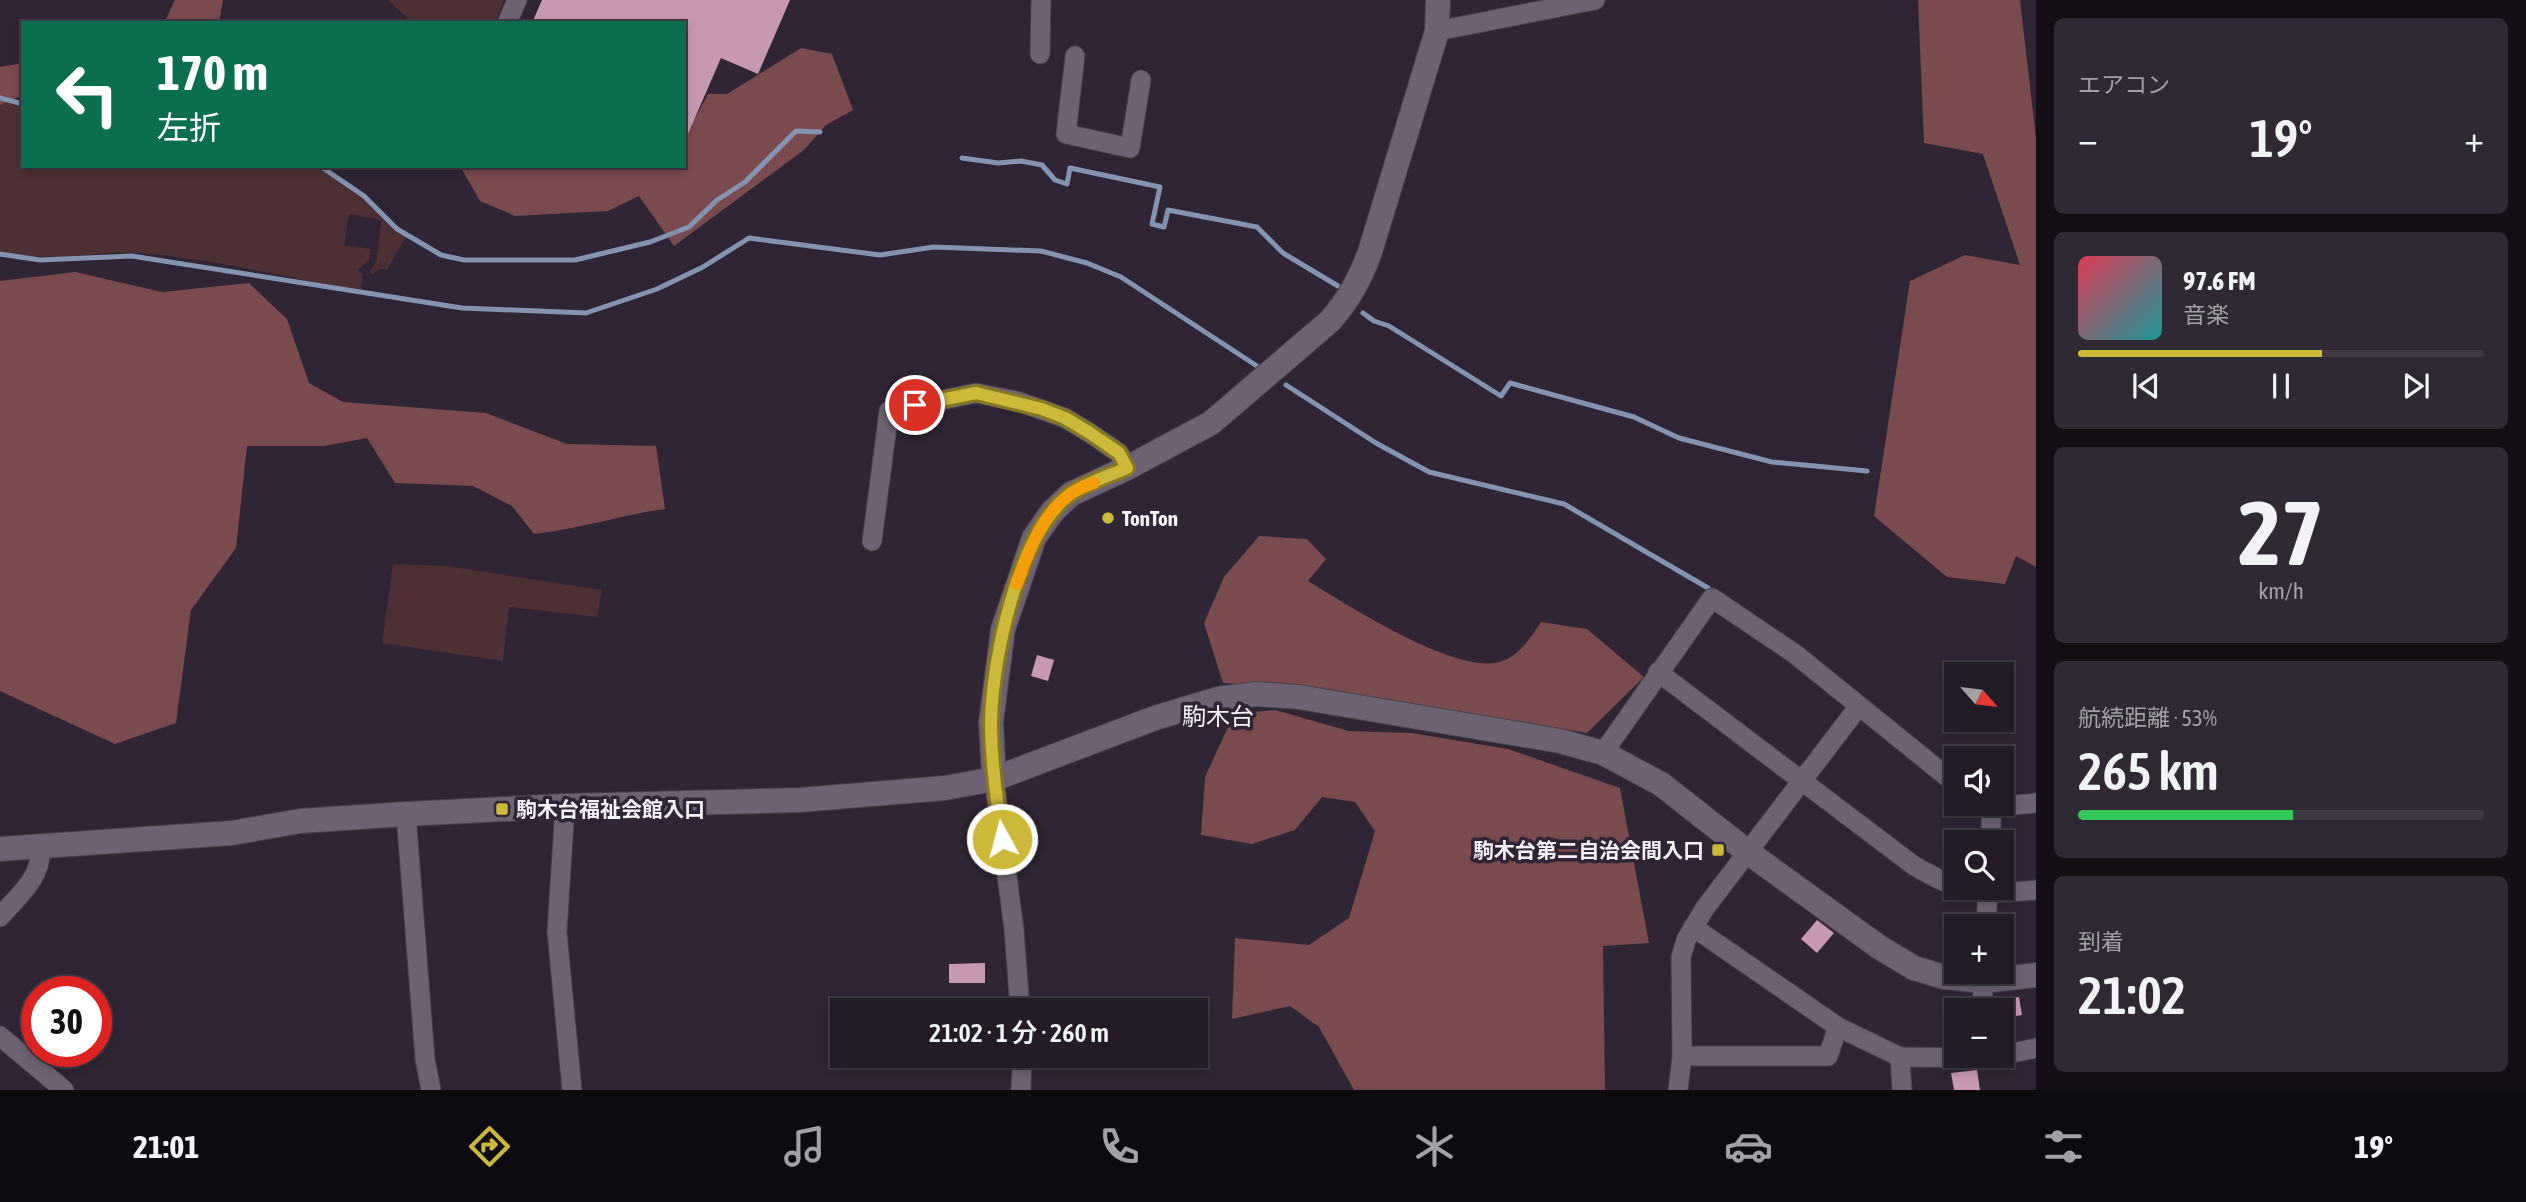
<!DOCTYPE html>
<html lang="ja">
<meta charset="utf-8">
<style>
body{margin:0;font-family:"Asap Condensed","Noto Sans JP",sans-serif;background:#2f2933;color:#f1f3f6;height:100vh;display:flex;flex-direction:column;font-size:26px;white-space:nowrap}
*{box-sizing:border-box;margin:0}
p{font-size:23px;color:#a3a1a7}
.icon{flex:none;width:38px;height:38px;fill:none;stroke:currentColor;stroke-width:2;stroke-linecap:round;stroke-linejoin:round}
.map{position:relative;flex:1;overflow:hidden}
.sheet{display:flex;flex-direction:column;gap:18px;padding:18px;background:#130f15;width:490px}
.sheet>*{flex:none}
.banner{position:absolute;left:21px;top:21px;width:665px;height:147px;border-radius:0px;box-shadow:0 4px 10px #0003,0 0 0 2px #403a44;background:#0b6e4f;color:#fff;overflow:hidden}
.needle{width:46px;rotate:118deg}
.controls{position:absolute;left:1944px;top:662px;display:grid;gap:14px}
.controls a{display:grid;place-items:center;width:70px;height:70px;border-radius:0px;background:#231c27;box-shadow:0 4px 10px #0003,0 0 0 2px #403a44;font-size:35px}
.speed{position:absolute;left:21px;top:976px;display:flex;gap:14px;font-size:35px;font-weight:700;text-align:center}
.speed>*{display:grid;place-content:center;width:91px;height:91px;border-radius:50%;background:#231c27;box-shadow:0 4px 10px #0003,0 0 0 2px #403a44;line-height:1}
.speed .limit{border:10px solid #d22;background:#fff;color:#111}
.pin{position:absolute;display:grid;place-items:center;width:60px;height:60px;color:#fff;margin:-30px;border:4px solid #fff;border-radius:50%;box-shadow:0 2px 7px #0007}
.me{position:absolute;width:77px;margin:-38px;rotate:353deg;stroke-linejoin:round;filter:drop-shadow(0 0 5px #0008)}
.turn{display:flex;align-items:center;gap:24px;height:147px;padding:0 21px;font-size:32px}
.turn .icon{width:91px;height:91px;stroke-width:2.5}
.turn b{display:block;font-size:49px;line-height:60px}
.big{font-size:52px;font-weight:600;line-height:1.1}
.sheet .widget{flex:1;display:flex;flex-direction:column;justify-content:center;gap:10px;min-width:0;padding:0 24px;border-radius:10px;background:#2f2933}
.sheet .dial{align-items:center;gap:0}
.dial b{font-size:91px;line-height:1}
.song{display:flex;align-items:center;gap:21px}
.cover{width:84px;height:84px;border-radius:10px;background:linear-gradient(135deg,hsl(350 70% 55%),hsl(180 70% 35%))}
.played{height:7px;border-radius:4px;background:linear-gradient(90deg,#ccb939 60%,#403a44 60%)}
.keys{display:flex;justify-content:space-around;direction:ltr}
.heat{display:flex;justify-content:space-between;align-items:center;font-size:38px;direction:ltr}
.charge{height:10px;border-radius:5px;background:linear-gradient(90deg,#34c759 53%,#403a44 0)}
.trip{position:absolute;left:830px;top:998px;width:378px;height:70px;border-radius:0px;background:#231c27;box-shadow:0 4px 10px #0003,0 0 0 2px #403a44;font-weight:600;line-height:70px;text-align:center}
.dock{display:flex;height:112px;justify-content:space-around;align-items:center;background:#0e0b10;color:#a3a1a7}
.dock .icon{width:49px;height:49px}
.dock .on{color:#ccb939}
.dock b{font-size:32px;color:#f1f3f6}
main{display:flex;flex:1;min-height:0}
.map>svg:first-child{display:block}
.green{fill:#4d3033}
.forest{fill:#794a4e}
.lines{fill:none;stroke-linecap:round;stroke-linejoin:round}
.stream{stroke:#8493b0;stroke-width:5}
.building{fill:#c798b2}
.minor-casing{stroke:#48404c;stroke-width:21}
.tertiary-casing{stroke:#48404c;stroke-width:26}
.minor{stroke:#6d6273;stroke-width:19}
.tertiary{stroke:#6d6273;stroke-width:24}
.route-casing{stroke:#857825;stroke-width:18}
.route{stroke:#ccb939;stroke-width:12}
.slow{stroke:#f59e0b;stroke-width:12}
.poi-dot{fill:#ccb939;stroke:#2f2534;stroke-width:2.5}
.labels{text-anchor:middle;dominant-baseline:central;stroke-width:7;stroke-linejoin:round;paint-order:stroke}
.poi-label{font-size:21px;font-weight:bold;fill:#f7f1fa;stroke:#2f2534;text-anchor:start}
.quarter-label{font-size:24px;fill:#f7f1fa;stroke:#2f2534}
</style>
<main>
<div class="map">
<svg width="2036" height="1090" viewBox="0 0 2036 1090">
<rect width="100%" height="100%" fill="#2f2534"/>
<g class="green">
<path d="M388,0h116l-9,23h-82z"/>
<path d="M0,101l23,5v60h292l45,29 37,38 9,4 -19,33 -7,-1 -7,5 -3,-2 7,-13 4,-39 -32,-6 -5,31 27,4 -2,11 -11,10 5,4 -2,16c-74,-11 -147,-32 -222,-37 -45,-2 -95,11 -139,-2z"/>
<path d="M393,564l54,2 155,24 -5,27 -88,-10 -6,54 -121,-18z"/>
</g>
<g class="forest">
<path d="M175,0h48l-4,23h-55z"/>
<path d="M1918,0h102l16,138v429l-20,-11 -11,28 -58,-7 -73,-61 36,-235 55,-26 55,10 -37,-111 -59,-11z"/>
<path d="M801,48l31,6 21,56 -27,15 -22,25 -130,96 -35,-50 -31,15 -93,5 -35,-15 -20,-35h224v-27l24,-45h19z"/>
<path d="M23,63v32l-23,10v-38z"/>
<path d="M75,272l87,20 87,-9 38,36 22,64 34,19 143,11 81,31 89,2 9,63c-44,6 -86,20 -131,25l-22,-28 -39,-20 -78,-3 -28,-45 -43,8h-77l-11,102 -45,62 -15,113 -61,21 -115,-53v-410z"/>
<path d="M1259,536l48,3 19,20 -18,22c40,24 146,93 191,81 21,-6 31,-24 42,-40l46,7 57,48 -57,56 -273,-44 -91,-6 -19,-60 20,-46z"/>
<path d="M1275,710l74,21 63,2 96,16 112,39 29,155 -46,3 2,144h-251l-35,-63 -29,-21 -58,13 3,-81 74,7 40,-27 26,-87 -20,-29 -33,-5 -27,33 -43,14 -51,-9 4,-58 29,-63z"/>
</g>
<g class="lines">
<g class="stream">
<path d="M0,98l23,6"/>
<path d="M962,158l36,5 23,-2 21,4 13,15 12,4 3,-16 90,19 -8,37 12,3 4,-17 89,17 26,26 55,33"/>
<path d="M320,166l44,30 33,33 44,26 23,5h111l75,-18 39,-15 28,-27 28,-18 51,-51 24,1"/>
<path d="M0,254l40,6 92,-4 330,52 124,5 71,-24 46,-22 46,-29 131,17 54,-8 107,4 46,12 34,14 139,91"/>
<path d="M1363,313l11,8 15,5 112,70 9,-13 124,34 45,21 93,24 95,9"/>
<path d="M1286,385l90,58 53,29 135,32 144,84"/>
</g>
</g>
<g class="building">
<path d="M542,0h248l-32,74 -37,-16 -37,85v-120h-152z"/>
<path d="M1037,655l17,5 -6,21 -17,-5z"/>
<path d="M1817,920l17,13 -17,20 -16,-14z"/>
<path d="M985,963v20h-36v-19z"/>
<path d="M2019,997l3,18 -20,3v-18z"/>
<path d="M1977,1070l3,20h-26l-3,-17z"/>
</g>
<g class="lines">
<defs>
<g id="minor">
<path d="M507,23l10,-23"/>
<path d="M1437,31l158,-31"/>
<path d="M1040,54l1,-54"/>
<path d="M1075,56l-9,78 64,14 11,-68"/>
<path d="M872,541l17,-130 87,-18 41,8 48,17 25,15 29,20 8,15"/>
<path d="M1658,672l255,193c51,30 65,30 123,25"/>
<path d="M1603,753l109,-155 83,56 161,130"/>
<path d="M994,779l20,150 6,81"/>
<path d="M1987,803l5,4 44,-4"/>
<path d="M565,806l-8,126 15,158"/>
<path d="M406,814l19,245 6,31"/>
<path d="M1990,842l2,-35"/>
<path d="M0,917c18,-21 43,-40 40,-70"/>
<path d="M1986,926l2,-39"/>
<path d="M1693,927l145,100 62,30 2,33"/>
<path d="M1982,1010l2,-39"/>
<path d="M0,1036l64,54"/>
<path d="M1682,1056h146l10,-29"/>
<path d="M1900,1057l88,1 48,-10"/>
<path d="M1021,1090l1,-35"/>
<path d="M1678,1090l4,-34 -1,-99 5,-17 19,-32 154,-202"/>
</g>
<g id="tertiary">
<path d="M994,779l-3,-57 12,-93 31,-91 18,-26 19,-18 56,-26 84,-45 119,-102c19,-22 30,-42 40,-69l67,-221 1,-31"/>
<path d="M0,849l232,-16 68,-12 106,-7 159,-8 235,-6 145,-12 49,-9 161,-61 63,-19 38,-5 43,3 261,44 43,12 58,31 88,69 130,94 35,21 30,9 40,4 52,-6"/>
</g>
</defs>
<use href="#minor" class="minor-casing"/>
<use href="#tertiary" class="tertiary-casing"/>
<use href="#minor" class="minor"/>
<use href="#tertiary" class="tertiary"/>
</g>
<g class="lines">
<defs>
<path id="route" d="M915,405l61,-12 66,16 23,9 25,15 29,20 8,15c-18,8 -42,15 -58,27 -51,40 -77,164 -78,227 0,39 6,79 11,117"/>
</defs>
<use href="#route" class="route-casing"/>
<use href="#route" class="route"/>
<path class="slow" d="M1017,584c12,-33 23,-67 52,-89 7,-6 17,-9 25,-12"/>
</g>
<g class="poi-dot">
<circle cx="1108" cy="518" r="7"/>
<rect x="495" y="802" width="14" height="14" rx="3.5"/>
<rect x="1711" y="843" width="14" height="14" rx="3.5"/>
</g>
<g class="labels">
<g class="poi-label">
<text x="1122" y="518">TonTon</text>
<text x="516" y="809">駒木台福祉会館入口</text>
<text x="1704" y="850" text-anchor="end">駒木台第二自治会間入口</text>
</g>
<g class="quarter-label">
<text x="1218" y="716">駒木台</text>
</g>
</g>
</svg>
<div class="controls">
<a><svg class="needle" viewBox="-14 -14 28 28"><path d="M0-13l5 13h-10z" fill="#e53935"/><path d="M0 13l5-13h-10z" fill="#a3a1a7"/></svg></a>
<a><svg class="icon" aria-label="sound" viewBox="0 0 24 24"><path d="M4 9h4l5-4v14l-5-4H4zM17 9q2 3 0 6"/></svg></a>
<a><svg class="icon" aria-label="search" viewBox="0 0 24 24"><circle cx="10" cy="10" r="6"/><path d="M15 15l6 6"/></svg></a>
<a>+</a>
<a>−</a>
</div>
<div class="speed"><div class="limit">30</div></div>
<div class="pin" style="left:915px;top:405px;background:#d93025"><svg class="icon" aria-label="arrive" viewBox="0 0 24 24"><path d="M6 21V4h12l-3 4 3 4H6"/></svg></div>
<svg class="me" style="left:1002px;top:839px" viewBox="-20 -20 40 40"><circle r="17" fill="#ccb939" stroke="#fff" stroke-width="3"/><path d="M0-11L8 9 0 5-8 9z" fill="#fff"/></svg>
<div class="trip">21:02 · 1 分 · 260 m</div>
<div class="banner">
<div class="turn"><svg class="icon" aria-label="left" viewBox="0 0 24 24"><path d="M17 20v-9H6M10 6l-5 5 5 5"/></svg><div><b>170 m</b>左折</div></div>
</div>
</div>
<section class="sheet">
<div class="widget"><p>エアコン</p>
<div class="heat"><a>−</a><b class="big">19°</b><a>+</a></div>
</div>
<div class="widget">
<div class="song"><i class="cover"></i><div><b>97.6 FM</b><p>音楽</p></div></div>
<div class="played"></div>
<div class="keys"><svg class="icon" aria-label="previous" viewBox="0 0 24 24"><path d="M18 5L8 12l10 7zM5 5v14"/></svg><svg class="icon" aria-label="pause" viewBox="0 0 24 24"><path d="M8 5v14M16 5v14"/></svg><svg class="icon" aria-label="next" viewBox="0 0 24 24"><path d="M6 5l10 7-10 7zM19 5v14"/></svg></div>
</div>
<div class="widget dial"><b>27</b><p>km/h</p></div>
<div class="widget"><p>航続距離 · 53%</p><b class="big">265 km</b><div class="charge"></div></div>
<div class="widget"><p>到着</p><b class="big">21:02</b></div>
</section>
</main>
<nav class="dock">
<b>21:01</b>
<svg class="icon on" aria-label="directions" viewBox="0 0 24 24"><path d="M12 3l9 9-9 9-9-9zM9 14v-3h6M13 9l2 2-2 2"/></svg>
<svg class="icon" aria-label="music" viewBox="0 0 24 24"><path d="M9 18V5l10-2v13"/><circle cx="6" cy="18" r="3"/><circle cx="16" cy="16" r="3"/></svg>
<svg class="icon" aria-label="phone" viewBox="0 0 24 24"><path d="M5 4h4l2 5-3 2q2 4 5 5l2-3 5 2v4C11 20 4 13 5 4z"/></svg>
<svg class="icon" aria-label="climate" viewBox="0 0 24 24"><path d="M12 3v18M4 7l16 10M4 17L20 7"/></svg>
<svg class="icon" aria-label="car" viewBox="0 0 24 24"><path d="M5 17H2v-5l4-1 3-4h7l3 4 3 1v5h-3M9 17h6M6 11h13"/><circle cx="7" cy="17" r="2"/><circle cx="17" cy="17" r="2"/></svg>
<svg class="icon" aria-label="filters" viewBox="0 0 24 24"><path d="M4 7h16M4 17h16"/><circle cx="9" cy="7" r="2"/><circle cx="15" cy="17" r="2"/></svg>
<b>19°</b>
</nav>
